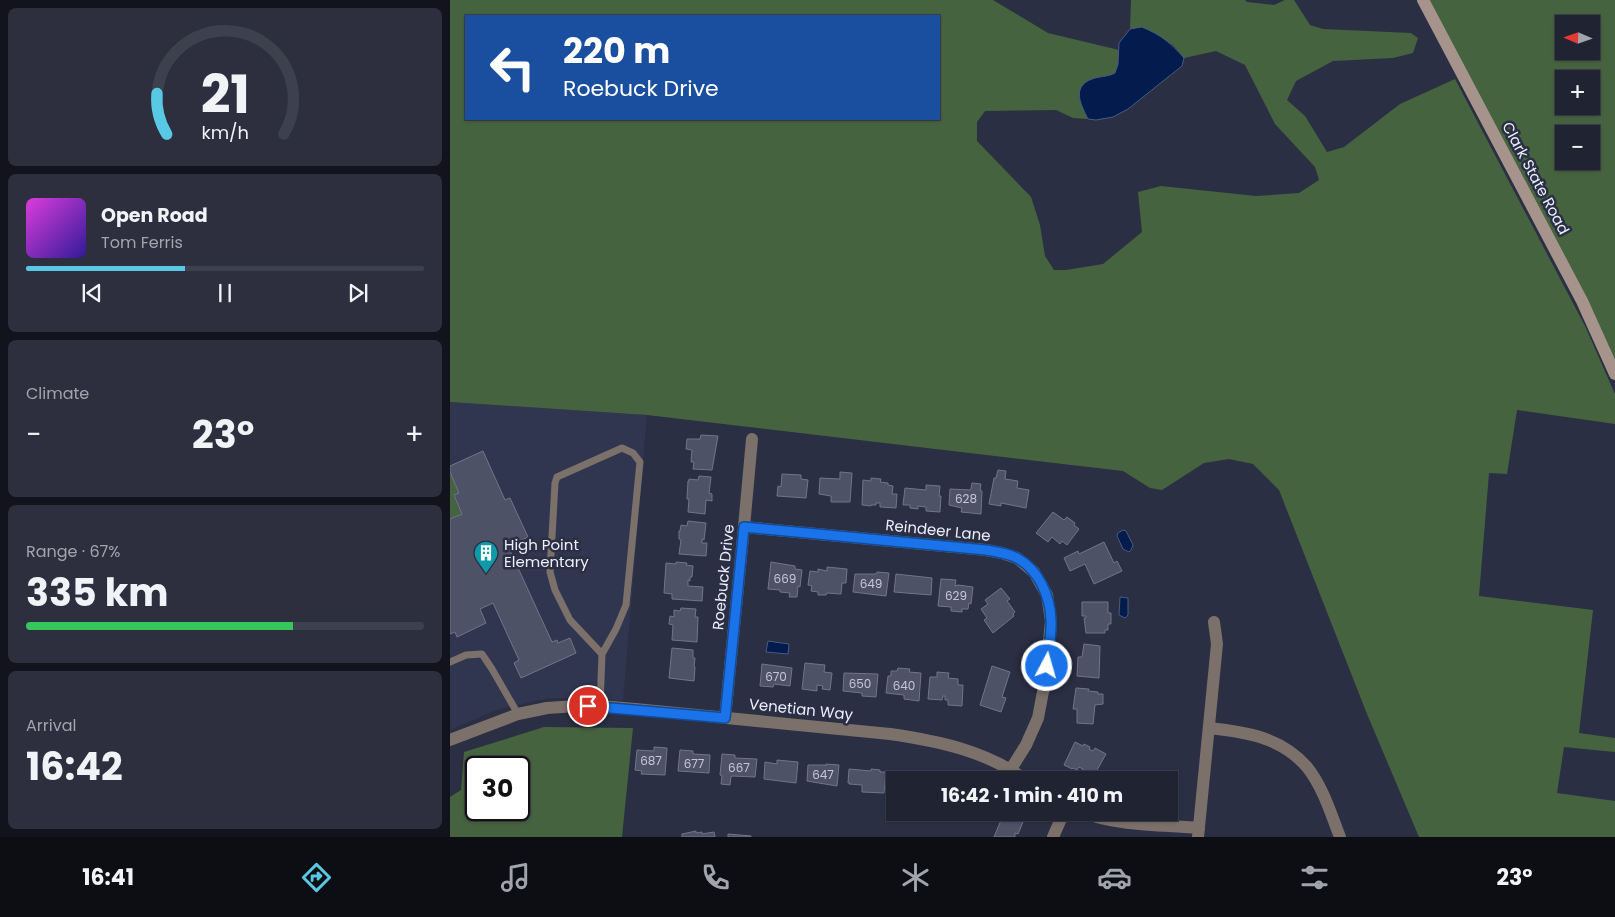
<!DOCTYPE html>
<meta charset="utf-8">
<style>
body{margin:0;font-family:Poppins,sans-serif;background:#2d2f3e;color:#f1f3f6;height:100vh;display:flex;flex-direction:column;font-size:19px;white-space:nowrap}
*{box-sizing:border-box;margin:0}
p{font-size:16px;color:#a2a4ac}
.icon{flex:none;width:28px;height:28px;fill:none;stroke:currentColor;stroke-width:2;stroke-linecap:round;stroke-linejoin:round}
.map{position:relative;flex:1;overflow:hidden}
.drawer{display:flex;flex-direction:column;gap:8px;padding:8px;background:#12131c;width:450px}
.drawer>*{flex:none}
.guide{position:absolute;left:15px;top:15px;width:475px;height:105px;border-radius:0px;box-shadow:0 1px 4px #0004,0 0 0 1px #3d404d;background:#1a4fa0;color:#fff;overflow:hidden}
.needle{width:32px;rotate:272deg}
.tools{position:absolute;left:1105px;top:15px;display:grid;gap:10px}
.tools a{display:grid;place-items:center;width:45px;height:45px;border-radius:0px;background:#202332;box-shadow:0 1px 4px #0004,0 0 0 1px #3d404d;font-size:25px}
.speed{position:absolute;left:15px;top:756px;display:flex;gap:10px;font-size:25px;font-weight:700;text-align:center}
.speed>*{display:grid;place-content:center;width:65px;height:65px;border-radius:50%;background:#202332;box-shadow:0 1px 4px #0004,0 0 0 1px #3d404d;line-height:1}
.speed .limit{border:2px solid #111;border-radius:8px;background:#fff;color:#111}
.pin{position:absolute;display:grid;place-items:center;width:42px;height:42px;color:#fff;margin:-21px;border:2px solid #fff;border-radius:50%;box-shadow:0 1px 5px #0007}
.me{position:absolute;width:55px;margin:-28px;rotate:6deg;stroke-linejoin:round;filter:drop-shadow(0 0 4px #0008)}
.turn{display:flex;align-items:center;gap:18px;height:105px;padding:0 15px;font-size:22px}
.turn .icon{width:65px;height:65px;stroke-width:2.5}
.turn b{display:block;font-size:35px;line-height:42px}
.big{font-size:38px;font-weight:700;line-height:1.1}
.drawer .widget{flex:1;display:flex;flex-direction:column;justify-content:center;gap:8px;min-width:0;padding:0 18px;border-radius:8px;background:#2d2f3e}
.drawer .dial{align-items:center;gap:0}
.dial svg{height:130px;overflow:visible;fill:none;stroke:#3d404d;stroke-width:7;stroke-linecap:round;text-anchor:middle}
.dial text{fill:#f1f3f6;stroke:none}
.song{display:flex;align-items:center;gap:15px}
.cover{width:60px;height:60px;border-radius:8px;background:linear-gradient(135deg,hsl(300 70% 55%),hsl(250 70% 35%))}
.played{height:5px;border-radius:2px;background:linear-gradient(90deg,#59c8e4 40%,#3d404d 40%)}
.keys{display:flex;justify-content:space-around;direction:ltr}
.heat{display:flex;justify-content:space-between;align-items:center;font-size:28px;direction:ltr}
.charge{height:8px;border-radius:4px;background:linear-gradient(90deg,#34c759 67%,#3d404d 0)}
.trip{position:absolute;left:436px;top:771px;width:292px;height:50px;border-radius:0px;background:#202332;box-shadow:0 1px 4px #0004,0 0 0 1px #3d404d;font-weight:700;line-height:50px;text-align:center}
.tabs{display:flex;height:80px;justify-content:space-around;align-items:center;background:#0d0e14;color:#a2a4ac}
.tabs .icon{width:35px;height:35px}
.tabs .on{color:#59c8e4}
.tabs b{font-size:22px;color:#f1f3f6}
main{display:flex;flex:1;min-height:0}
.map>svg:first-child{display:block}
.built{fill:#313650}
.green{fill:#46633f;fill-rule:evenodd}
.water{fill:#031c4d;stroke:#495b81}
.building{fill:#4d5267;stroke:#70758c}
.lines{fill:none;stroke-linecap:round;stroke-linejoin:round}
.lane{stroke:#7c706b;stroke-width:7}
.street{stroke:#7c706b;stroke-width:12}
.secondary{stroke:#a6948c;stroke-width:12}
.route-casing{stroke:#114b97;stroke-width:12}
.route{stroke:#1a73e8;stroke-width:9}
.labels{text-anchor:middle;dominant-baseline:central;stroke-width:5;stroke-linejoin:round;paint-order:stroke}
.number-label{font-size:12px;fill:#c4c7d6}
.street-label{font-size:15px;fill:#ebeefb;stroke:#2b2f43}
.poi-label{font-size:15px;fill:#ebeefb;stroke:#2b2f43;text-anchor:start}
</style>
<main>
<section class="drawer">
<div class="widget dial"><svg viewBox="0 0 100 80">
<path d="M14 69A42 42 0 1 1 86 69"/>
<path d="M14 69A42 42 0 0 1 8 44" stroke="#59c8e4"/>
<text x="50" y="56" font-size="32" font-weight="700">21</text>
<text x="50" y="72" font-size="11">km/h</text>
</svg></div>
<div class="widget">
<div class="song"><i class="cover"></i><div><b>Open Road</b><p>Tom Ferris</p></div></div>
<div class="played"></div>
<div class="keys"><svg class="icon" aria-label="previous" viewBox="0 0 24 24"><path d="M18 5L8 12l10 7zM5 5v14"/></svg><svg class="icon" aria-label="pause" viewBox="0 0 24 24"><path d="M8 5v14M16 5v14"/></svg><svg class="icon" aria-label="next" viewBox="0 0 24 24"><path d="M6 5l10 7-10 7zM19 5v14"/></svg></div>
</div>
<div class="widget"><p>Climate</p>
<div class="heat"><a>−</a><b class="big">23°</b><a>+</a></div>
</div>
<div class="widget"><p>Range · 67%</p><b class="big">335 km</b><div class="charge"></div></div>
<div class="widget"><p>Arrival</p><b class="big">16:42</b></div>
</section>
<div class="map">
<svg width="1165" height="837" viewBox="0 0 1165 837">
<rect width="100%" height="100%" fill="#2b2f43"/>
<path class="built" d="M0,402l197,13 -24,286 -43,-3h-31l-53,12 -46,20z"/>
<g class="green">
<path d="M0,0h543l55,33 71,17 -1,14 -3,9c-8,4 -15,3 -23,6 -21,8 -11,26 -4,40l-15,-1 -17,-8 -71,1 -8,11v19l54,56 9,28 5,31 9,14h12l37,-6 39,-32 -4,-40 23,-6 95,10 43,-3 20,-13 -4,-13 -40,-43 -30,-59 -29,-14 -32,7 -11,-13 -31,-18 -12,2 1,-29h114l2,2 27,3 11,-5h9l16,25 13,4 88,4 7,5 -5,15 -20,5 -60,3 -37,20 -9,19 18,16 22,36 17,-5 56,-43 55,-25 130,247 30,68v30l-98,-14 -10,64 -18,-1 -10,123 114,14 -14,123 36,5v14l-51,-5 -7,46 58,8v36h-196l-52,-123 -88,-224 -26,-26 -24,-5 -25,4 -42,27 -12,-2 -27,-17 -476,-56 -197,-13zM16,16h473v103h-473z"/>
<path d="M979,0h186v361zM1114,24h27v27h-27zM1114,79h27v27h-27zM1114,134h27v27h-27z"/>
<path d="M0,472l9,21 -5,3 8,18 -12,5z"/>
<path d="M94,727l89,1 -11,109h-172v-40l11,-7 3,-38zM26,768h43v42h-43z"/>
</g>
<g class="water">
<path d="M692,27c19,8 29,16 42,31l-2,8 -54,43 -15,8 -17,3 -8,-1c-7,-14 -17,-32 4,-40 8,-3 16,-2 23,-6l3,-9 1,-21 11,-14z"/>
<path d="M673,530l3,1 7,14 -2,5 -2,2 -6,-3 -6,-13 1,-3z"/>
<path d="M670,597l8,1v17l-3,3 -6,-3z"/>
<path d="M318,641l21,3 -1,10 -22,-2z"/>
</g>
<g class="building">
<path d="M251,435l17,1 -6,34 -19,-1 1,-7h-3l1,-12 -6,-1 1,-10h13z"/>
<path d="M33,451l22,49 5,-2 18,39 -20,9 44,96 5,-2 1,3 12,-5 6,15 -55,25 -7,-15 5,-3 -26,-57 -13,6 6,14 -29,14 -2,-5 -5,2v-115l12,-5 -8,-19 5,-2 -9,-21v-6z"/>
<path d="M548,470l8,1 -1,8 13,2 -1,7 12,2 -3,18 -25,-5v3l-12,-2 5,-26h2z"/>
<path d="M390,472l12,1 -2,29h-19v-6l-12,-2 1,-16 20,1z"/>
<path d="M332,474l19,1v4l7,1 -2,18 -29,-2 1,-10 3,1z"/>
<path d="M249,476l12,1 -2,16 3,1v7l-6,-1 -1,14 -17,-2 1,-13h-2l1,-18h1v-2l9,1z"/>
<path d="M421,478l10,1 -1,3 8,1v2l5,1 -1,8h5l-1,14 -16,-1v-4h-4v2h-5v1l-9,-1 1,-25 8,1z"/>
<path d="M522,483l9,1 -1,6 2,1 -1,23 -20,-2 1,-4 -13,-3 1,-16 20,1 1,-1z"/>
<path d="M476,485l14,1 -1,10h2l-1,16 -14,-1v-4l-8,-1v3l-8,-1v-3h-7l2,-17 21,2z"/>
<path d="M603,512l11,8 3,-3 8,6 -1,2 5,4 -12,16 -5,-4 -2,3 -8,-7 -4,5 -12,-9z"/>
<path d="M238,521l18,2 -2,17 -2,-1v4h5l-1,13 -27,-2 2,-14 -2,-1v-8h1l1,-6 6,1z"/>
<path d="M654,542l10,21 3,-2 5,10 -28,13 -9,-20 -15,7 -6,-13 14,-7 1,3z"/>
<path d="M226,562l11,1 -1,2 7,1 -1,11h-2v4l-2,-1v6l15,1 -1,14 -30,-2v-5l-8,-1 2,-30 10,1z"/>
<path d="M321,562l24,4v3l7,1 -2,17 -2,-1 -1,11h-8l1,-4 -10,-1v-2l-12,-1z"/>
<path d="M377,567l20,2 -1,14h-4l-1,11 -14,-1 -1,2h-8v-3l-7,-1 1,-5 -4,-1 2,-14 8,1v-3l9,2z"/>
<path d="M427,572l12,1 -3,23 -33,-4 2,-18h21z"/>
<path d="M446,574l36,4 -1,17 -37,-3z"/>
<path d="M491,579l15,1 -1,6 3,-1 15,2 -2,17 -2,-1 -1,6h-6v3l-11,-1v-4l-13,-1z"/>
<path d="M551,588l9,11 -3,2 8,11 -2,2 1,2 -21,17 -9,-13 3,-2 -6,-9 7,-5 -3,-4z"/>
<path d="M632,602h26v11h3v11h-3v6h-3v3h-19l-2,-15h2v-2h-4z"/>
<path d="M231,608l15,1 -1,8h3l-1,25 -25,-2 1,-15 -4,-1 1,-8 4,1v-7l6,1z"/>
<path d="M634,644l16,2 -1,32 -22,-2 1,-19h4z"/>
<path d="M222,648l21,2v8h2l-1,9h1l-1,14 -25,-3z"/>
<path d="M355,663l20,2 -1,7 8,1 -2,17 -8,-1 1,-3 -6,-1v6l-15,-2z"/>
<path d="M312,664l30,4 -2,18 -16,-2 -1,3 -13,-1z"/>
<path d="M542,666l18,6 -8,25 4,1 -5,14 -21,-7z"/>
<path d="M448,668l12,1 -1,3 12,1 -2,28 -15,-2v-4l-18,-2 2,-17h3v-5h6z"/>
<path d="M487,672l12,1 -1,5 10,1v6h5l-1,21 -14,-1v-5h-3v-4h-2l-1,4 -14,-1 2,-22h7z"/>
<path d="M394,673l34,1 -2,23 -14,-1v-3l-19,-2z"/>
<path d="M626,688l13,1 -1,2 10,1v2h5v10l-8,1 -2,19 -16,-1v-14h-4z"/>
<path d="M625,742l8,4 1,-2 6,3 -1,2 4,2 2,-3 11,6 -14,25 -11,-6 2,-4 -4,-2 -2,3 -4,-2 -1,1 -8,-4z"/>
<path d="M204,747l13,1 -2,27 -24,-1 1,-3 -7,-1 2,-20 17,1z"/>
<path d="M230,750l13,1v3l17,1 -1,18 -31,-2z"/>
<path d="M272,754l13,1v3l22,1 -2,18 -23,-1 -1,1 -1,8 -9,-1 1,-8 -2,-1z"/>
<path d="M327,760l21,2 -2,21 -32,-4 1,-17 12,2z"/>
<path d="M376,764l13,1 -2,21 -30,-5 1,-16h17l1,1z"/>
<path d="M399,769l22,2v-2l9,1v2h6l-2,21 -22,-1v-7l-13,-1 1,-1h-2z"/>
<path d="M447,771l11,1v3l12,-1v2h7v4h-31z"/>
<path d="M554,813l19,9 -5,12 -3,-1v4h-21z"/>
<path d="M246,831v2l6,-1v2l12,-2 1,5h-33v-3z"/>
<path d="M278,834l23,2v1h-23z"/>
</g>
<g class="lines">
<g class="lane">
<path d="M0,662l16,-7 16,-1 10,15 26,45"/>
<path d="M150,706l2,-52 14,-25 10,-24 14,-143 -7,-9 -11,-5 -65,29 -2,6 -5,89 5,18 15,30 32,34"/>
</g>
<g class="street">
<path d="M294,527l242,23 16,3 15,5 17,14 13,23 4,26 -6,60 -7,37 -12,27 -15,24"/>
<path d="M275,718l19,-191 8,-88"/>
<path d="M759,728c37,4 72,9 98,39 16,20 24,47 33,70"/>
<path d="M0,740l68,-26 29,-6 30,-2h23l35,3 255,25c49,7 96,17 136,46"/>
<path d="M632,812c33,14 82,13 117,16"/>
<path d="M603,837l11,-25"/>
<path d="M748,837l19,-193 -3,-22"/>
</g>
<path class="secondary" d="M973,0l159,301 33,73"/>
</g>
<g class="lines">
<defs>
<path id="route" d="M138,706l137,12 19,-191 242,23c10,2 22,3 31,8 22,12 33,38 34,62 1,14 -3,31 -4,46"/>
</defs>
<use href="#route" class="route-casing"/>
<use href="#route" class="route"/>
</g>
<defs>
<symbol id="building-pin" viewBox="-11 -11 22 30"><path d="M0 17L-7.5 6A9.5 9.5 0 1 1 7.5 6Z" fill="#0f9aa8" stroke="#2b2f43"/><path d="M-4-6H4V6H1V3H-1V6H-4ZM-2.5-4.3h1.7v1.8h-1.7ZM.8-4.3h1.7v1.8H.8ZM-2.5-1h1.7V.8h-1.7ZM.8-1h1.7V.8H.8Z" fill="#fff"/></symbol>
</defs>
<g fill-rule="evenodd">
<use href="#building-pin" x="22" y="539" width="28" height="38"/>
</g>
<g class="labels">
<g class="number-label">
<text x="516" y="498">628</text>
<text x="335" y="578">669</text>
<text x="421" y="583">649</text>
<text x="506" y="595">629</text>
<text x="326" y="676">670</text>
<text x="410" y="683">650</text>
<text x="454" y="685">640</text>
<text x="201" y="760">687</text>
<text x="244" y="763">677</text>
<text x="289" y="767">667</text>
<text x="373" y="774">647</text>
</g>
<g class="street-label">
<text transform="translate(1086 178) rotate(62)">Clark State Road</text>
<text transform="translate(488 530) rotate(6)">Reindeer Lane</text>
<text transform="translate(273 577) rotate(-84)">Roebuck Drive</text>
<text transform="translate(351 709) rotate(6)">Venetian Way</text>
</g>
<g class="poi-label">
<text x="54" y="544">High Point<tspan x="54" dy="17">Elementary</tspan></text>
</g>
</g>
</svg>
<div class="tools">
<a><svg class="needle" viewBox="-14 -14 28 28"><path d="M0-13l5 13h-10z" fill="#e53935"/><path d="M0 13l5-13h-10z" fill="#a2a4ac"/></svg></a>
<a>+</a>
<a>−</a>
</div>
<div class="speed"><div class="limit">30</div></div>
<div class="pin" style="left:138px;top:706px;background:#d93025"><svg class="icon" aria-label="arrive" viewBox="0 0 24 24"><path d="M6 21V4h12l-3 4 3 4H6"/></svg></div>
<svg class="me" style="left:597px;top:666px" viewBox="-20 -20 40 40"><circle r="17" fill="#1a73e8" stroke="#fff" stroke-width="3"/><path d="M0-11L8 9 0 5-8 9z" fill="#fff"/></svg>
<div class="trip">16:42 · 1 min · 410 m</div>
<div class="guide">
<div class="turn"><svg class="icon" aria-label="left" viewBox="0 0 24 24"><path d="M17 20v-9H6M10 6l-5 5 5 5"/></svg><div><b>220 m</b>Roebuck Drive</div></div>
</div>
</div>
</main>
<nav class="tabs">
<b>16:41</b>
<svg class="icon on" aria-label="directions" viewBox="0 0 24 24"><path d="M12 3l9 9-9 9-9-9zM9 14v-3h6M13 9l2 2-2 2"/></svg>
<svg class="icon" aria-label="music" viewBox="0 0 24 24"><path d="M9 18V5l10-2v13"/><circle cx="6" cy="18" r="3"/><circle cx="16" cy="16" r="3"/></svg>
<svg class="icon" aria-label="phone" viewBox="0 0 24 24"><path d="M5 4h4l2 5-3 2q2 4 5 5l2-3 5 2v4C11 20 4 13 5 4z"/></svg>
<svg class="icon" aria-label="climate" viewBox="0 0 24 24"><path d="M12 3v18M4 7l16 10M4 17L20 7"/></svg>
<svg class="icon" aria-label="car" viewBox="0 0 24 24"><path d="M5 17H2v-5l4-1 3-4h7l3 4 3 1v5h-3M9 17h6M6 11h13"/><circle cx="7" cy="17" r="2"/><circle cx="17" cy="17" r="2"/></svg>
<svg class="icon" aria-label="filters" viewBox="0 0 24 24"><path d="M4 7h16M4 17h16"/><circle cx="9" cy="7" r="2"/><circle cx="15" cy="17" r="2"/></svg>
<b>23°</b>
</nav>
